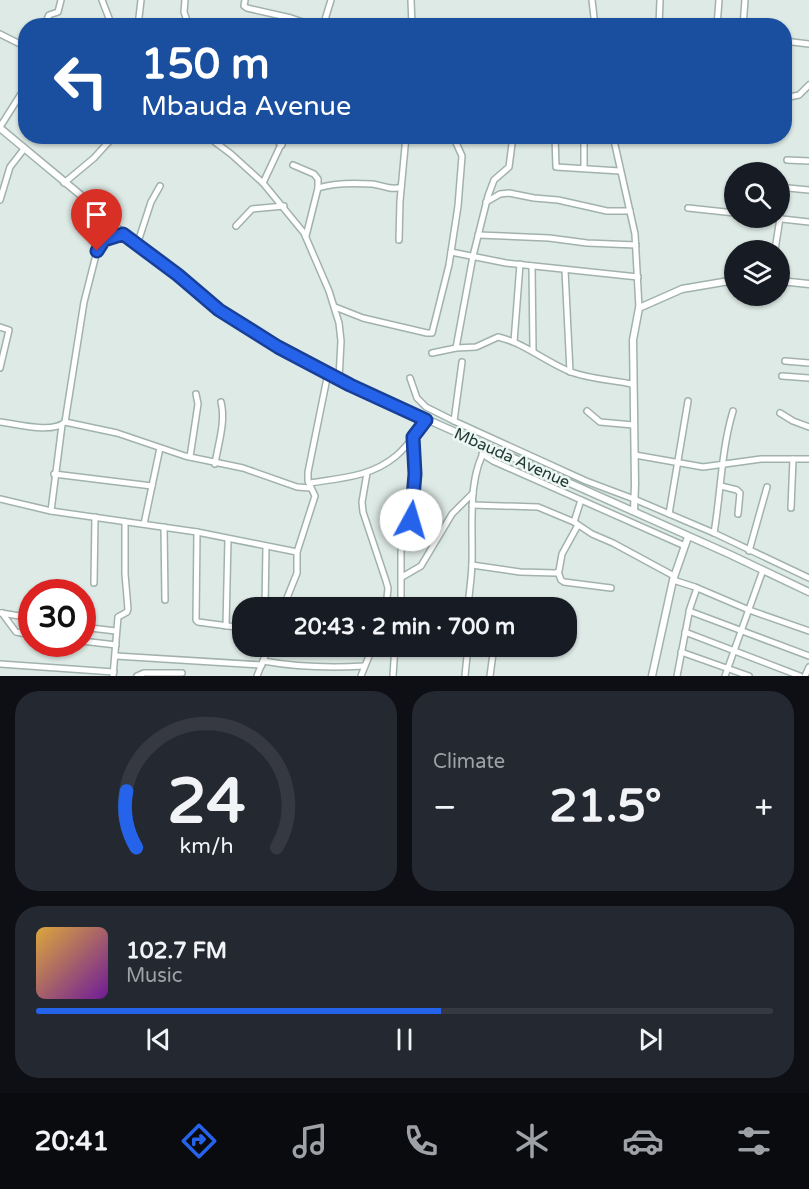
<!DOCTYPE html>
<meta charset="utf-8">
<style>
body{margin:0;font-family:"Varela Round",sans-serif;background:#242831;color:#f1f3f6;height:100vh;display:flex;flex-direction:column;font-size:22px;white-space:nowrap}
*{box-sizing:border-box;margin:0}
p{font-size:20px;color:#9ea1a6}
.icon{flex:none;width:33px;height:33px;fill:none;stroke:currentColor;stroke-width:2;stroke-linecap:round;stroke-linejoin:round}
.map{position:relative;height:676px;overflow:hidden}
.panel{display:flex;flex-direction:column;gap:15px;padding:15px;background:#0d0f14;flex:1}
.panel>*{flex:none}
.top-card{position:absolute;left:18px;top:18px;width:774px;height:126px;border-radius:24px;box-shadow:0 2px 4px #0004;background:#1a4fa0;color:#fff;overflow:hidden}
.tools{position:absolute;left:724px;top:162px;display:grid;gap:12px}
.tools a{display:grid;place-items:center;width:66px;height:66px;border-radius:50%;background:#171b24;box-shadow:0 2px 4px #0004;font-size:30px}
.speed{position:absolute;left:18px;top:579px;display:flex;gap:12px;font-size:30px;font-weight:700;text-align:center}
.speed>*{display:grid;place-content:center;width:78px;height:78px;border-radius:50%;background:#171b24;box-shadow:0 2px 4px #0004;line-height:1}
.speed .limit{border:9px solid #d22;background:#fff;color:#111}
.pin{position:absolute;display:grid;place-items:center;width:51px;height:51px;color:#fff;margin:-62px -26px;border-radius:50% 50% 50% 0;rotate:-45deg;box-shadow:0 0 6px #0007}
.pin .icon{rotate:45deg}
.me{position:absolute;width:66px;margin:-33px;rotate:6deg;stroke-linejoin:round;filter:drop-shadow(0 0 4px #0008)}
.turn{display:flex;align-items:center;gap:21px;height:126px;padding:0 24px;font-size:27px}
.turn .icon{width:78px;height:78px;stroke-width:2.5}
.turn b{display:block;font-size:42px;line-height:51px}
.big{font-size:45px;font-weight:800;line-height:1.1}
.panel .tile{flex:1;display:flex;flex-direction:column;justify-content:center;gap:9px;min-width:0;padding:0 21px;border-radius:24px;background:#242831}
.panel .dial{align-items:center;gap:0}
.dial svg{height:156px;overflow:visible;fill:none;stroke:#363941;stroke-width:7;stroke-linecap:round;text-anchor:middle}
.dial text{fill:#f1f3f6;stroke:none}
.song{display:flex;align-items:center;gap:18px}
.cover{width:72px;height:72px;border-radius:9px;background:linear-gradient(135deg,hsl(40 70% 55%),hsl(280 70% 35%))}
.played{height:6px;border-radius:3px;background:linear-gradient(90deg,#2563eb 55%,#363941 55%)}
.keys{display:flex;justify-content:space-around;direction:ltr}
.heat{display:flex;justify-content:space-between;align-items:center;font-size:33px;direction:ltr}
.panel .tiles{flex:1;display:grid;gap:15px;grid-template-columns:1fr 1fr}
.tile:last-child{grid-column:span 2}
.trip{position:absolute;left:232px;top:597px;width:345px;height:60px;border-radius:24px;background:#171b24;box-shadow:0 2px 4px #0004;font-weight:800;line-height:60px;text-align:center}
.tab-bar{display:flex;height:96px;justify-content:space-around;align-items:center;background:#090b0e;color:#9ea1a6}
.tab-bar .icon{width:42px;height:42px}
.tab-bar .selected{color:#2563eb}
.tab-bar b{font-size:27px;color:#f1f3f6}
.map>svg:first-child{display:block}
.lines{fill:none;stroke-linecap:round;stroke-linejoin:round}
.minor-casing{stroke:#a1b2ad;stroke-width:8}
.tertiary-casing{stroke:#a1b2ad;stroke-width:9}
.minor{stroke:#fff;stroke-width:5}
.tertiary{stroke:#fff;stroke-width:6}
.route-casing{stroke:#184099;stroke-width:15}
.route{stroke:#2563eb;stroke-width:10}
.labels{text-anchor:middle;dominant-baseline:central;stroke-width:5;stroke-linejoin:round;paint-order:stroke}
.street-label{font-size:16px;fill:#203a35;stroke:#eef7f3}
</style>
<div class="map">
<svg width="809" height="676" viewBox="0 0 809 676">
<rect width="100%" height="100%" fill="#deeae6"/>
<g class="lines">
<defs>
<g id="minor">
<path d="M102,0l10,26"/>
<path d="M185,0l-1,12 5,14"/>
<path d="M245,0l-1,6 3,2 44,10 24,8"/>
<path d="M411,0l1,26"/>
<path d="M592,0l3,26"/>
<path d="M44,26l5,-11 9,-3 3,-12"/>
<path d="M138,26l3,-26"/>
<path d="M323,26l8,-26"/>
<path d="M659,26l1,-26"/>
<path d="M717,26l2,-26"/>
<path d="M743,26l2,-26"/>
<path d="M0,34l26,13"/>
<path d="M784,41l25,3"/>
<path d="M784,98l15,-3 10,-10"/>
<path d="M0,127l26,-41"/>
<path d="M207,136l24,18 32,29 41,50 25,58 10,32 2,18 -2,38"/>
<path d="M271,136l11,9"/>
<path d="M555,136l1,31 64,4"/>
<path d="M613,136l22,98 4,74"/>
<path d="M736,137v-1"/>
<path d="M787,160l22,1"/>
<path d="M293,165l21,9 4,5v9l-12,48"/>
<path d="M584,168v-32"/>
<path d="M64,183l30,-25 20,-22"/>
<path d="M263,183l22,-47"/>
<path d="M318,188c15,-5 38,-5 54,-4 10,1 20,7 29,3"/>
<path d="M788,188l21,2"/>
<path d="M0,200l10,-33 14,-18"/>
<path d="M486,202l14,-8 9,-1 25,5 24,2 49,11h23"/>
<path d="M688,208l47,5"/>
<path d="M780,214l1,-15"/>
<path d="M773,218l36,4"/>
<path d="M236,226l16,-17 32,-3"/>
<path d="M478,235l71,3 38,5 49,2"/>
<path d="M399,240l1,-39 6,-65"/>
<path d="M137,245l14,-43 9,-16"/>
<path d="M775,250l5,-32"/>
<path d="M451,252l55,11 132,14"/>
<path d="M532,266l1,85"/>
<path d="M565,270l5,102"/>
<path d="M335,307l28,11 64,15h5l17,-68 9,-59 4,-50 -9,-20"/>
<path d="M0,327l9,3 -9,38"/>
<path d="M514,342l6,-78"/>
<path d="M456,348l17,-92 15,-60 6,-16 15,-13 4,-31"/>
<path d="M432,353l24,-5 20,-1 22,-10c27,6 47,25 73,35 19,7 41,8 61,12"/>
<path d="M785,361l24,2"/>
<path d="M782,376l27,2"/>
<path d="M410,378l7,20 9,9 28,14 132,60 48,18 80,34 95,45"/>
<path d="M587,411l13,11 33,3"/>
<path d="M780,413l13,8 16,6"/>
<path d="M454,421l8,-59"/>
<path d="M0,422c17,2 52,12 65,0l19,-120 13,-51 7,-11 19,-6"/>
<path d="M65,422l52,11 68,23 58,12 54,19 14,1"/>
<path d="M482,454l11,7 192,85"/>
<path d="M635,455l68,12 58,-8h48"/>
<path d="M190,457l8,-53 -2,-10"/>
<path d="M215,464c3,-20 11,-42 6,-62"/>
<path d="M367,473l-5,29 1,10 23,69 2,7 -2,20"/>
<path d="M54,474l98,12"/>
<path d="M309,483c32,-5 62,-6 87,-27 12,-10 21,-24 31,-36"/>
<path d="M721,486l16,4 3,3 -2,21"/>
<path d="M0,499l51,12 146,21 100,20"/>
<path d="M472,505l66,2 36,15 18,12 21,9 61,33"/>
<path d="M791,508l2,-49"/>
<path d="M51,511l11,-86"/>
<path d="M669,514l19,-113"/>
<path d="M574,522l7,-22"/>
<path d="M144,524l16,-76"/>
<path d="M164,527l1,73"/>
<path d="M197,532l-1,88 2,2 45,6"/>
<path d="M714,533c7,-41 7,-82 19,-122"/>
<path d="M749,551l18,-64"/>
<path d="M472,565l48,7 36,1 3,-2 3,-17 16,-29"/>
<path d="M558,572l3,8 3,2 47,6"/>
<path d="M402,577l19,-11 31,-52 21,-21"/>
<path d="M673,580l22,7 54,23 60,21"/>
<path d="M94,583l1,-66"/>
<path d="M265,608l1,-61"/>
<path d="M283,608l14,-35v-21l18,-56 -7,-15v-9l20,-99"/>
<path d="M401,608v-57l3,-16 7,-15 3,-22 -1,-61"/>
<path d="M468,608c1,-16 4,-32 4,-47 1,-34 -5,-85 15,-114"/>
<path d="M689,611l120,45"/>
<path d="M1,613l31,5"/>
<path d="M2,613l14,19 16,3"/>
<path d="M226,626l2,-87"/>
<path d="M82,627l34,4"/>
<path d="M685,632l115,44"/>
<path d="M82,641l34,4"/>
<path d="M681,652l68,24"/>
<path d="M116,656l146,9"/>
<path d="M263,661c34,6 67,7 101,5"/>
<path d="M0,664l114,8"/>
<path d="M113,676l5,-59 9,-5 1,-3 -3,-35v-52"/>
<path d="M137,676l7,-3h38"/>
<path d="M257,676l12,-30"/>
<path d="M361,676l12,-30"/>
<path d="M393,676l2,-30"/>
<path d="M465,676l3,-30"/>
<path d="M490,676l4,-30"/>
<path d="M677,676l13,-68 7,-20"/>
<path d="M725,676l38,-106"/>
<path d="M805,676l4,-9"/>
</g>
<g id="tertiary">
<path d="M0,128l101,84 22,22 55,41 41,35 58,37 73,38 379,169 80,38"/>
<path d="M780,281l29,3"/>
<path d="M634,511l1,-27 -2,-144 6,-32 43,-19 53,-9"/>
<path d="M652,676l21,-96 15,-43"/>
</g>
</defs>
<use href="#minor" class="minor-casing"/>
<use href="#tertiary" class="tertiary-casing"/>
<use href="#minor" class="minor"/>
<use href="#tertiary" class="tertiary"/>
</g>
<g class="lines">
<defs>
<path id="route" d="M97,251l7,-11 19,-6 55,41 41,35 59,37 72,38 76,35 -13,17 2,37 -4,46"/>
</defs>
<use href="#route" class="route-casing"/>
<use href="#route" class="route"/>
</g>
<g class="labels">
<g class="street-label">
<text transform="translate(512 458) rotate(24)">Mbauda Avenue</text>
</g>
</g>
</svg>
<div class="tools">
<a><svg class="icon" aria-label="search" viewBox="0 0 24 24"><circle cx="10" cy="10" r="6"/><path d="M15 15l6 6"/></svg></a>
<a><svg class="icon" aria-label="layers" viewBox="0 0 24 24"><path d="M12 4l9 5-9 5-9-5zM3 14l9 5 9-5"/></svg></a>
</div>
<div class="speed"><div class="limit">30</div></div>
<div class="pin" style="left:97px;top:251px;background:#d93025"><svg class="icon" aria-label="arrive" viewBox="0 0 24 24"><path d="M6 21V4h12l-3 4 3 4H6"/></svg></div>
<svg class="me" style="left:411px;top:520px" viewBox="-20 -20 40 40"><circle r="19" fill="#fff"/><path d="M0-13L10 11 0 6-10 11z" fill="#2563eb"/></svg>
<div class="trip">20:43 · 2 min · 700 m</div>
<div class="top-card">
<div class="turn"><svg class="icon" aria-label="left" viewBox="0 0 24 24"><path d="M17 20v-9H6M10 6l-5 5 5 5"/></svg><div><b>150 m</b>Mbauda Avenue</div></div>
</div>
</div>
<section class="panel">
<div class="tiles">
<div class="tile dial"><svg viewBox="0 0 100 80">
<path d="M14 69A42 42 0 1 1 86 69"/>
<path d="M14 69A42 42 0 0 1 9 40" stroke="#2563eb"/>
<text x="50" y="56" font-size="32" font-weight="700">24</text>
<text x="50" y="72" font-size="11">km/h</text>
</svg></div>
<div class="tile"><p>Climate</p>
<div class="heat"><a>−</a><b class="big">21.5°</b><a>+</a></div>
</div>
<div class="tile">
<div class="song"><i class="cover"></i><div><b>102.7 FM</b><p>Music</p></div></div>
<div class="played"></div>
<div class="keys"><svg class="icon" aria-label="previous" viewBox="0 0 24 24"><path d="M18 5L8 12l10 7zM5 5v14"/></svg><svg class="icon" aria-label="pause" viewBox="0 0 24 24"><path d="M8 5v14M16 5v14"/></svg><svg class="icon" aria-label="next" viewBox="0 0 24 24"><path d="M6 5l10 7-10 7zM19 5v14"/></svg></div>
</div>
</div>
</section>
<nav class="tab-bar">
<b>20:41</b>
<svg class="icon selected" aria-label="directions" viewBox="0 0 24 24"><path d="M12 3l9 9-9 9-9-9zM9 14v-3h6M13 9l2 2-2 2"/></svg>
<svg class="icon" aria-label="music" viewBox="0 0 24 24"><path d="M9 18V5l10-2v13"/><circle cx="6" cy="18" r="3"/><circle cx="16" cy="16" r="3"/></svg>
<svg class="icon" aria-label="phone" viewBox="0 0 24 24"><path d="M5 4h4l2 5-3 2q2 4 5 5l2-3 5 2v4C11 20 4 13 5 4z"/></svg>
<svg class="icon" aria-label="climate" viewBox="0 0 24 24"><path d="M12 3v18M4 7l16 10M4 17L20 7"/></svg>
<svg class="icon" aria-label="car" viewBox="0 0 24 24"><path d="M5 17H2v-5l4-1 3-4h7l3 4 3 1v5h-3M9 17h6M6 11h13"/><circle cx="7" cy="17" r="2"/><circle cx="17" cy="17" r="2"/></svg>
<svg class="icon" aria-label="filters" viewBox="0 0 24 24"><path d="M4 7h16M4 17h16"/><circle cx="9" cy="7" r="2"/><circle cx="15" cy="17" r="2"/></svg>
</nav>
